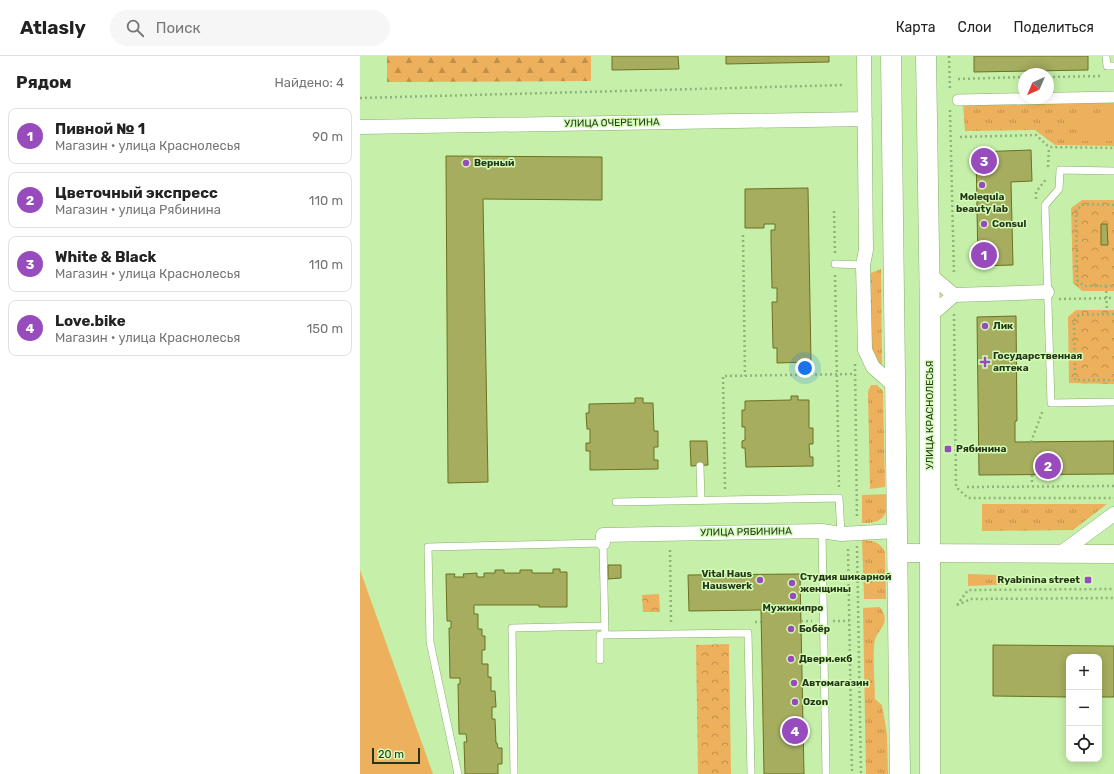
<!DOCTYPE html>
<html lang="ru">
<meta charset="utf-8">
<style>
body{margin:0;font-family:Rubik,sans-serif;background:#f6f6f6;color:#222}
.controls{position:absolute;right:12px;bottom:12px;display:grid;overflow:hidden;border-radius:8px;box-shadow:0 2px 10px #0003}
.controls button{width:36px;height:36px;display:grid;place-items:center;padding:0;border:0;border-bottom:1px solid #e0e0e0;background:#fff;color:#222;font:20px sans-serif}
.compass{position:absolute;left:658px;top:12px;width:36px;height:36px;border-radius:50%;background:#fff;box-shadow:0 2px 10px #0003;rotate:224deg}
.scale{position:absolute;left:12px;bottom:10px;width:48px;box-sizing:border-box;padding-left:4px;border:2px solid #253519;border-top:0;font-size:11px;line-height:14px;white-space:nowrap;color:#253519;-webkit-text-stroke:3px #d3fdb6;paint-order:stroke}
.you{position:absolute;left:445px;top:312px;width:14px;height:14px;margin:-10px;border:3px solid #fff;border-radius:50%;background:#1a73e8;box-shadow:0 0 0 6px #1a73e833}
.badge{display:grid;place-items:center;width:26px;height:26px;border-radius:50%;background:#974bbc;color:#fff;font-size:13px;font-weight:700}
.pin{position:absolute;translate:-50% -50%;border:2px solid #fff;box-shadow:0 1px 4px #0006}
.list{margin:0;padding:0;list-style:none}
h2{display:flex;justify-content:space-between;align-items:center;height:52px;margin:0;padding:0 16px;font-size:17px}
h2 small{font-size:13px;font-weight:400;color:#767676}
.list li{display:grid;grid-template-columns:26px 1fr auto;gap:12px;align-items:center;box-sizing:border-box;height:56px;margin:0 8px 8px;padding:0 8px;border:1px solid #e0e0e0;border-radius:8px}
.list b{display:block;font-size:15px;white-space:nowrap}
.list p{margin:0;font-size:13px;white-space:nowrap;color:#767676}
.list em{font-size:13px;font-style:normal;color:#767676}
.icon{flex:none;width:22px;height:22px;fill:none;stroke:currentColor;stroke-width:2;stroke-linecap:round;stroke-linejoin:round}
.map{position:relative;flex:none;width:754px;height:718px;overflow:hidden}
header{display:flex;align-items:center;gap:24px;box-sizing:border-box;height:56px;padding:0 20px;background:#fff;border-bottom:1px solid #e0e0e0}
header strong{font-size:19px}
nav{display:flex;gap:22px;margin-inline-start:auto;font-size:14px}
.search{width:280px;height:36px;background:#f6f6f6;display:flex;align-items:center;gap:10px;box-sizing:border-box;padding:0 14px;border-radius:22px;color:#767676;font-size:15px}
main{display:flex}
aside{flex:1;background:#fff}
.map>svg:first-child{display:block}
</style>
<header>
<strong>Atlasly</strong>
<div class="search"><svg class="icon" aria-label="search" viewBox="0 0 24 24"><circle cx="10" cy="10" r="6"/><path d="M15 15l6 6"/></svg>Поиск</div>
<nav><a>Карта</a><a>Слои</a><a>Поделиться</a></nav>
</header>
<main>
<aside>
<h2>Рядом<small>Найдено: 4</small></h2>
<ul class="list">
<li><span class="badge">1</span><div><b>Пивной № 1</b><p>Магазин · улица Краснолесья</p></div><em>90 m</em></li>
<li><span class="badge">2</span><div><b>Цветочный экспресс</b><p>Магазин · улица Рябинина</p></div><em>110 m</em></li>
<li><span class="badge">3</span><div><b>White &amp; Black</b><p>Магазин · улица Краснолесья</p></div><em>110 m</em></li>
<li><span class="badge">4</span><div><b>Love.bike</b><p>Магазин · улица Краснолесья</p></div><em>150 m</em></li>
</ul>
</aside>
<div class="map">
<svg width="754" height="718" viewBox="0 0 754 718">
<defs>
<pattern id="grass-tufts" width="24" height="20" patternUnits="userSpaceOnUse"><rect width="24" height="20" fill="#edb05c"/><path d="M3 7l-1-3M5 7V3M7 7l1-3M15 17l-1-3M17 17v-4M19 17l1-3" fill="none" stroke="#c0904b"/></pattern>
<pattern id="forest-firs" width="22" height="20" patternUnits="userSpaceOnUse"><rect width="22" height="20" fill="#edb05c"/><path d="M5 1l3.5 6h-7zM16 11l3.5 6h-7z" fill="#c0904b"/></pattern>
<pattern id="park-crowns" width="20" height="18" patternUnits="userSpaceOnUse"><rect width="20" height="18" fill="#edb05c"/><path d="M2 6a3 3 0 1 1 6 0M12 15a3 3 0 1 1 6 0" fill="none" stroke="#c0904b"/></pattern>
</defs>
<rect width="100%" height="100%" fill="#c6f0a9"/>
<path fill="url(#grass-tufts)" d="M754,46V90L695,89L675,74L605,75L603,48Z
M521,213L522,313L509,290L508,218Z
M511,329H517L523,335L525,431L510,433L508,335Z
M528,438C529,458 524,468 502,467V439Z
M622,448H747L713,474L622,475Z
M502,484C513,485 520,485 525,496L526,543H504Z
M608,518L638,519L661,528L608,530Z
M520,551C532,568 518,572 515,584C512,596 515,629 515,643L522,649L527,678L528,718H506L503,552Z"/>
<path fill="url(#forest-firs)" d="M27,0H231V25L27,26Z"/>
<path fill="url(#park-crowns)" d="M722,144H754V235H722L713,227L711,152Z
M716,254H754V328L709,327L708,261Z
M299,538L300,556H283L282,539Z
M369,588L371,718H338L336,589Z"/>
<path fill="#edb05c" d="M754,58V85H717V59Z
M0,514L73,718H0Z"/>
<path fill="#a6ad5f" stroke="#6b711f" d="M252,0H318L319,13L252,14Z
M366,0H469V6L366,8Z
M614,0H728V14L614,16Z
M671,94L672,125L651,126L653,209L618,210L616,96Z
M86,100L242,101V144L123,143L128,426L88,427Z
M448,132L451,306L417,307V292H413L412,246H417V232H412L411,186V174H415V168H404V172H385V133Z
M741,168H747L748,189H741Z
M656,260L657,365H655V386L754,385V418L619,419L617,261Z
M431,340H438V344H449V372H453V388H449L450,401H453V410L386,411L385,392H382V385L385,384V371H382V354H385V345L431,344Z
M275,342H283V347H293L294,375H298V391H294V404H298V413L230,414V395H226V387H230V373H227L226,357H229V348L275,347Z
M330,385H347L348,409L331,410Z
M248,509H261V522L248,523Z
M193,513H200V516H207V551H179V549H114V558H118V573H122V580H125V594H122V608H128V621H131V635H135L136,651H132V663H135L136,687H137L138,692H142V708H138V718H105L104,686H107L106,678H99L98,628H100V622H90L89,572H91V565H87L86,518H95L94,521H104L103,518L117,517V521H124V517H135V514H144V517H160V514H172V517H193Z
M440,518L444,718H404L401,554L329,555L328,519Z
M633,589L754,590V641H739V601H709V641L633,640Z"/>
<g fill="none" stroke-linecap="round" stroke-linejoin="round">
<defs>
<path id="service" d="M746,0L747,10H754
M754,115L700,114L699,133L685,149L691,347L754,346
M475,208L503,209
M340,410L341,444
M256,446L479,442L481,478
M462,475L466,718
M240,604V579L388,577L391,718
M98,718L70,586L68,491L243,487L245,579
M154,718L152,572L244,570"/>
<path id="pedestrian" d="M598,44L754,41"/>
<path id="minor" d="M504,0L506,194L503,209L505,294L513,311L537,332
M0,71L505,63
M569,218L594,239L570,260
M594,239L687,236
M243,487V479L462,475L481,478L537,475
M701,497L754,458"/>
<path id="tertiary" d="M537,497L754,498"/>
<path id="secondary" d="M531,0L540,718
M566,0L570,260V718"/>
</defs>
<use href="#service" stroke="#87af6b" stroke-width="8"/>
<use href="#pedestrian" stroke="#87af6b" stroke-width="12"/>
<use href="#minor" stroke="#87af6b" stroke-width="15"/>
<use href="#tertiary" stroke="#87af6b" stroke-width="19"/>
<use href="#secondary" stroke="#87af6b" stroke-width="21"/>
<path stroke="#91b37a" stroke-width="2.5" stroke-dasharray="2 3" stroke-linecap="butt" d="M589,0L590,35
M688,21L742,20
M598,23L664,21
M0,42L484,29
M590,54L594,219
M600,81L676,79L689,91L754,92
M688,111L689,91
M676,143V136L687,122
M754,149L724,148L716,154L717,224L724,230H754
M474,155L475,198
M383,179L385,320
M475,219L479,432
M746,230L747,259
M699,243L754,242
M594,258L596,431L608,442H754
M754,258L719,259L714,264L715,324H754
M495,308L497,463
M671,386L683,354
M672,419V429
M607,431L754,430
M365,433L363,320L495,318
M497,490L501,718
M488,493L492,718
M597,549L608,534L754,533
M597,549L611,543L754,542
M441,565H452
M473,565H489
M311,566L310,493H311
M395,566H401"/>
<use href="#service" stroke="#fff" stroke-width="7"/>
<use href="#pedestrian" stroke="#fff" stroke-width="11"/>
<use href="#minor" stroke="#fff" stroke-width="14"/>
<use href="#tertiary" stroke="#fff" stroke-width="18"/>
<use href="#secondary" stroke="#fff" stroke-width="20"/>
</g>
<g fill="#974bbc" stroke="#d3fdb6" stroke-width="1.5">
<circle cx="106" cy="107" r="4"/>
<circle cx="622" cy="129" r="4"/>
<circle cx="624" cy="168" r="4"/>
<circle cx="625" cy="270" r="4"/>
<path d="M623 300h4v4h4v4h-4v4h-4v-4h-4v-4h4z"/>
<rect x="584" y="389" width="8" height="8" rx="2"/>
<circle cx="400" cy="524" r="4"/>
<rect x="724" y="520" width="8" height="8" rx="2"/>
<circle cx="432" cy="527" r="4"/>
<circle cx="433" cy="540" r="4"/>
<circle cx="431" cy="573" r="4"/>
<circle cx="431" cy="603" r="4"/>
<circle cx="434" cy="627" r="4"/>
<circle cx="435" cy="646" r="4"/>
</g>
<g text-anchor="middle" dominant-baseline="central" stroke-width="3" stroke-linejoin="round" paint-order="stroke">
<g font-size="10" fill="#253519" stroke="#d3fdb6">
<text transform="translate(252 67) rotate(-1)">УЛИЦА ОЧЕРЕТИНА</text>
<text transform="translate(570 359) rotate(-90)">УЛИЦА КРАСНОЛЕСЬЯ</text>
<text transform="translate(386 476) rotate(-1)">УЛИЦА РЯБИНИНА</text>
</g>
<g font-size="10" font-weight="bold" fill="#253519" stroke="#d3fdb6" text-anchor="start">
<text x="114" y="107">Верный</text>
<text x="622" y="141" text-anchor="middle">Molequla<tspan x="622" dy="12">beauty lab</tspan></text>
<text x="632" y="168">Consul</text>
<text x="633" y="270">Лик</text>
<text x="633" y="300">Государственная<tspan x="633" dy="12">аптека</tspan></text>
<text x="596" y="393">Рябинина</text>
<text x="392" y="518" text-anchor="end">Vital Haus<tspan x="392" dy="12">Hauswerk</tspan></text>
<text x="440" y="521">Студия шикарной<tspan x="440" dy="12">женщины</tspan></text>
<text x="720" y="524" text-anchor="end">Ryabinina street</text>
<text x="433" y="552" text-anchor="middle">Мужикипро</text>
<text x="439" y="573">Бобёр</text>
<text x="439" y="603">Двери.екб</text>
<text x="442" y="627">Автомагазин</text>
<text x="443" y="646">Ozon</text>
</g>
</g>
</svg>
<div class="controls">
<button>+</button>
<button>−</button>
<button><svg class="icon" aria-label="locate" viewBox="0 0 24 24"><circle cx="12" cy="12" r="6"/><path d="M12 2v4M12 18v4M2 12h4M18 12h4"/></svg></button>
</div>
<svg class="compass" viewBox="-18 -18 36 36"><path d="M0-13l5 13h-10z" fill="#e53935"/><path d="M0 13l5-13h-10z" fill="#767676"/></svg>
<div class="scale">20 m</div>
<div class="you"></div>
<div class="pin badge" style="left:624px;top:199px">1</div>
<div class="pin badge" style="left:688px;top:410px">2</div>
<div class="pin badge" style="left:624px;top:105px">3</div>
<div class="pin badge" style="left:435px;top:675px">4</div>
</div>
</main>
